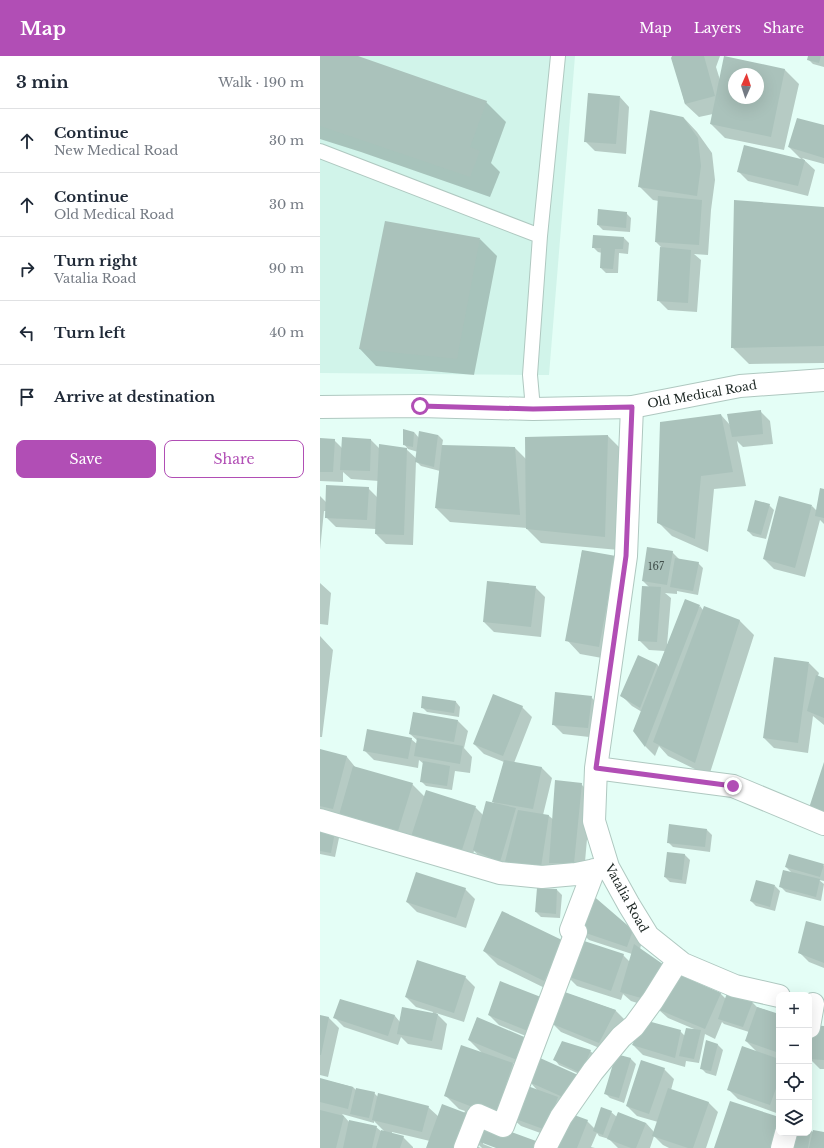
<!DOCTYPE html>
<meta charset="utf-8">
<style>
body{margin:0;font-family:"Libre Baskerville",serif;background:#f6f6f7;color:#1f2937}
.controls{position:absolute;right:12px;bottom:12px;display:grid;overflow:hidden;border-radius:8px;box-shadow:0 4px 16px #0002}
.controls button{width:36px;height:36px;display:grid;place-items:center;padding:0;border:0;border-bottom:1px solid #e0e1e3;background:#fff;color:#1f2937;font:20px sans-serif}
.compass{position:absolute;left:408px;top:12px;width:36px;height:36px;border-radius:50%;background:#fff;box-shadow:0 4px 16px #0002;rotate:3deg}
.stop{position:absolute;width:12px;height:12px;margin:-9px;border:3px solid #b14eb5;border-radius:50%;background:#fff}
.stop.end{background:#b14eb5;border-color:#fff;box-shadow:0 1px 4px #0008}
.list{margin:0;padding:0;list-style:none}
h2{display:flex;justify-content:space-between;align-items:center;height:52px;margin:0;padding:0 16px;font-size:17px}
h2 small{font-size:13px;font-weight:400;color:#747a83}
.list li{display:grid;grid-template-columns:26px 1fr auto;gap:12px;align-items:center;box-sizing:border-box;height:64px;padding:0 16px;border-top:1px solid #e0e1e3}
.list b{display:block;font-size:15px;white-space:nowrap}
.list p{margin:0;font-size:13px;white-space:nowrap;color:#747a83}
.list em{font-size:13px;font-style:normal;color:#747a83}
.actions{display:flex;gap:8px;padding:12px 16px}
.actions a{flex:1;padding:9px 0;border:1px solid #b14eb5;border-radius:8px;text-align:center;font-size:14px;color:#b14eb5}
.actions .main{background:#b14eb5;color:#fff}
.icon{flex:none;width:22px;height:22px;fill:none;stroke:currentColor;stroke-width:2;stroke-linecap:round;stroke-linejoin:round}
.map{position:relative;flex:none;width:504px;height:1092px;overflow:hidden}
header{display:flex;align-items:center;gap:24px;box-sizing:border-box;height:56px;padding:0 20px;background:#b14eb5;color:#fff}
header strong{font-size:19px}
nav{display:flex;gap:22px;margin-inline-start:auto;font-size:14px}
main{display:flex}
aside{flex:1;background:#fff}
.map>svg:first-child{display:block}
</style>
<header>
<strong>Map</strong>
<nav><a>Map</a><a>Layers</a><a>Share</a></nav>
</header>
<main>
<aside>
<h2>3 min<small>Walk · 190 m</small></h2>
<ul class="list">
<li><svg class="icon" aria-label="ahead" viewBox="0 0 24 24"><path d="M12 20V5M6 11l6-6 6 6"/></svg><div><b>Continue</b><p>New Medical Road</p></div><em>30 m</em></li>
<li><svg class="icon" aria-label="ahead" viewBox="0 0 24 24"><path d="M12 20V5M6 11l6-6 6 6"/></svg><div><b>Continue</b><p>Old Medical Road</p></div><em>30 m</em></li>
<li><svg class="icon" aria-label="right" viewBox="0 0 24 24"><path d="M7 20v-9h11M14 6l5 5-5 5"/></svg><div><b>Turn right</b><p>Vatalia Road</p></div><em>90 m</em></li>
<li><svg class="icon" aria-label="left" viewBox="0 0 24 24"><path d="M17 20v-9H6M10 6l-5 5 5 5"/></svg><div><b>Turn left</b></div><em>40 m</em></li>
<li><svg class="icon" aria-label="arrive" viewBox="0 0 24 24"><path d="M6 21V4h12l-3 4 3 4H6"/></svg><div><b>Arrive at destination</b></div></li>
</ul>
<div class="actions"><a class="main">Save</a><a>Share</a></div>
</aside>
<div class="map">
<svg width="504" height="1092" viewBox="0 0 504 1092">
<rect width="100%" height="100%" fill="#e4fef6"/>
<path fill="#d1f4ea" d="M0,0H255L229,319H210L0,317Z"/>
<path fill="#0003" fill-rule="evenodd" d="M0,0H35L166,46L186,66L171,107L180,116L170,141L41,96L0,83Z
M353,0H400L396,11L400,24L405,2L465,14L479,28L464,94L405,82L391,68L393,58L379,61L365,48ZM414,18H438V42H414Z
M489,0H504V11L493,8L488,3Z
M300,41L309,51L306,98L275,95L265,85Z
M363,61L377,76L392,97L395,124L391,154L388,199L374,198L381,204L377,256L348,254L338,244L343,193L336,186L339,145L333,144L319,130Z
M504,70V108L482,102L495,114L488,140L428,125L418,115L482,104L469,91Z
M504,152V307L429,308L412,291Z
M306,157L311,162L310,176L283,174L278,169Z
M304,182L309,187L308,198L299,197L298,217H286L281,212L282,197L278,196L273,191Z
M160,183L177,200L154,319L56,310L40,293Z
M440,355L450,365L453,388L423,391L417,385L426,430L394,433L388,496L352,480L338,466L401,359L410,369Z
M94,376L99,382L118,379L123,384L122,390L195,392L206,403L288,380L302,394L299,494L221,487L207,473V472L130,466L116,452L120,415L101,410L96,405L93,489L66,488L56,478V473L16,471L6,461V455H4L0,494V440L6,446L48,432L58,442L59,425L31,423L23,416V426L0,425V383L14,384L22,392L51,384L60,393H86L97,403L98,396L88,393L84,388Z
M504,434V468L500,464L485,521L454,513L444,503L492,450L497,455Z
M449,449L454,454L446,483L433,480L428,475Z
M262,495L309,515L293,604L260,598L247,584Z
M352,496L360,504L378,507L383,512L378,539L357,535V538L345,537L351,542L347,589L380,550L383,554L420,565L434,579L389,720L348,700L339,690L335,700L326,691L314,675L322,656L312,650L302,640L337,608L339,611L345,595L329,594L319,584L330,532L323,525Z
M0,527L11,537L8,569L0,568Z
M215,531L225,541L221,581L174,576L164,566Z
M0,580L13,594L2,681H0Z
M489,607L499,617L498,620L504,623V669L493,660L488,697L454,692L444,682Z
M271,641L281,651L278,682L243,678L233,668Z
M136,646L140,651L139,661L107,656L102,651Z
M202,651L212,661L194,707L222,712L232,722L223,759L229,760L234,764L261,728L271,738L264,817H240L232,809L230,820L164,804L154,795L151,806L0,757V694L27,701L36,712L92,728L105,741L155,751L163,759L177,749L173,746L184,706L164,698L154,688Z
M138,665L148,675L144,692L152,701L150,717L135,715L132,734L106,730L101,725L104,708L99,704L98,712L54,704L44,694L91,683L97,688L98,685L90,678Z
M0,774L14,777L19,782L15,801L0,798Z
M387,774L392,779L390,796L353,791L348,786Z
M348,797L365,799L370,804L366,828L350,826L345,821Z
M503,809L504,810V825L499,824L504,828L501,845L466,836L461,831L473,818L466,811Z
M455,830L460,835L455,855L436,850L431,845Z
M145,833L155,843L146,872L97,856L87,846Z
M237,834L242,839L240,862L221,861L216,856Z
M504,871V912L489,906L479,896Z
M259,874L312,875L322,885L320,893L353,918L400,937L406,943L432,946L437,951L459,959V1058L418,1043L408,1033L438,997L426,985L429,976L404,968L402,966L395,983L385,978L379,1007L366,1005L365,1011L323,999L313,989L360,975L365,980L374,973L348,962L339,954L311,945L303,938L301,944L257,930L247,920L240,935L295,954L305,964L289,996L241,976L231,966L223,987L179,969L169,959L225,944L239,939L178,909L164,895L244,886L303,899L310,906L312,898L269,884Z
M145,921L155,931L144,966L116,957L127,968L122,994L88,988L81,981L78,989L24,971L14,961L21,944L75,960L80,966L112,958L113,956L96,951L86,941Z
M0,960L9,962L19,972L8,1021L0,1019Z
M157,962L207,1013L193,1007L207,1021L204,1030L218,1035L210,1026L258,1020L245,1057L267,1065L275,1073L291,1056L297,1061L326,1067L334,1076L338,1066L317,1060L307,1050L344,1013L354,1023L351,1034L389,1047L398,1056L386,1092H349L343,1089L334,1080L330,1092H298L289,1083L279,1080L277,1077L271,1091L275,1092H233L237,1083L201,1070L193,1063L159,1065L216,1086L222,1092H179L163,1086V1088L173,1092H162L155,1085L153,1089L161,1092H107L110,1085L72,1076V1078L83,1081L93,1091V1092H0V1023L33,1031L37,1035L54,1037L58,1041L108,1051L119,1061L144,1057L145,1055L139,1053L125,1039L162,997L149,984ZM22,1058L54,1067V1065L65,1076H62L56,1071L30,1067Z
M504,971V1013H500L490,1003Z
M387,985L398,989L403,994L396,1020L386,1017L381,1012Z
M270,995L275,999L266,1021L239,1009L235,1004Z
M297,999L311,1003L316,1008L304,1047L290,1042L285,1037Z
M459,1063V1077H489V1073L493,1076L504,1077V1092H395Z"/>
<path fill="#aac2bb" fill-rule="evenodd" d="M0,0H38L167,45L150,91L160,95L150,121L0,70Z
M352,0H384L395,40L365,48L351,2Z
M404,0L465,13L451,81L390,68ZM414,18H438V42H414Z
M488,0H501L499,7L487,4Z
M268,37L300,40L296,88L264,86Z
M330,54L363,61L378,82L381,110L377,140L318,131Z
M477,62L504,69V102L468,91Z
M424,89L485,104L478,130L417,116Z
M338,140L382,144L379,189L335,186Z
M414,144L504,151V290L411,292Z
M278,153L307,156L306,172L277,169Z
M65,165L160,182L137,303L39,293Z
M273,179L304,181L303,193H295L293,213L280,212L281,192H272Z
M340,191L371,194L368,247L337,245Z
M441,354L443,378L412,381L407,358Z
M401,358L413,416L381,420L375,483L337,467L340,366Z
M83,373L94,376L93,391L83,389Z
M99,375L118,379L114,411L95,406Z
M288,379L285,481L206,473L205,381Z
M22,381L51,383L50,415L20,414Z
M0,382L15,383L13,416H0Z
M59,388L87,392L84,479L55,478Z
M122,389L195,391L200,459L115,452Z
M6,429L49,431L47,464L5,462Z
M500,432L504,433V462L495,460Z
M459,440L492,449L475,512L443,503Z
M435,444L450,448L441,479L427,475Z
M327,491L353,495L347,529L322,525Z
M262,494L296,500L279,591L245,585Z
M355,502L379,506L373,535L350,531Z
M167,525L216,530L211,571L163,566Z
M322,530L341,531L337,586L318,585Z
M365,543L380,549L325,691L313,675Z
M384,550L420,564L375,707L333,686Z
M318,599L337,608L320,652L300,640Z
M454,601L489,606L478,687L443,682Z
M496,619L504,622V662L487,655Z
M235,636L272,640L268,672L232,669Z
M173,638L203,650L183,700L153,688Z
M102,640L136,645L134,657L101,652Z
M93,656L138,664L134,686L89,678Z
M47,673L92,682L88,703L43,695Z
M97,682L143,690L140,708L94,700Z
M0,693L27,700L13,753L0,750Z
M184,704L222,711L213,753L172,746Z
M103,705L130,710L127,730L100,726Z
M504,706V760L488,755Z
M33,710L93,727L78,775L19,759Z
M235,724L262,727L254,807H229Z
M106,734L156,750L141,797L91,781Z
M166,745L196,752L180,806L153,794Z
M198,754L229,759L221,811L185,806Z
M349,768L387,773L385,791L347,787Z
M0,773L15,776L11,797L0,795Z
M347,796L365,798L362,824L344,821Z
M469,798L504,808L500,821L465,811Z
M463,814L500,823L496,841L459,831Z
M96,816L146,832L136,862L86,846Z
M436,824L455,829L450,851L430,845Z
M217,832L237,833L236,858L215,856Z
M270,837L313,874L307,891L257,874Z
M182,855L244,885L224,925L163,895Z
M486,865L504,870V907L478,897Z
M258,883L304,898L291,935L246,920Z
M314,888L347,911L328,944L300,936Z
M97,904L146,920L134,957L85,941Z
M353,916L401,937L385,973L337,953Z
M180,925L226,943L213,977L168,959Z
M239,934L296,954L279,987L230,967Z
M407,937L433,945L423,971L398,963Z
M20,943L75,959L68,980L13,962Z
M82,951L118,958L112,985L77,978Z
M437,951L459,958V997L425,985Z
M0,959L9,961L1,999H0Z
M157,961L209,983L197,1004L148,984Z
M324,964L361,974L355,1002L312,989Z
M491,969L504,970V1004L489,1003Z
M366,972L381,974L374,1003L359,1000Z
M386,984L398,988L391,1015L380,1013Z
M242,985L271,994L261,1017L233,1004Z
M141,989L193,1007L176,1060L124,1040Z
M422,990L459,1003V1024L450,1049L407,1034Z
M296,998L311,1002L299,1042L284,1038Z
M220,1002L258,1019L245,1042L209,1026Z
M321,1004L345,1012L329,1058L306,1050Z
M0,1022L33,1031L28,1053L0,1046Z
M202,1028L238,1041L226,1074L190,1061Z
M36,1032L55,1036L49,1062L30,1058Z
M348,1032L389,1046L373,1092H368L332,1080Z
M58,1037L109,1050L102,1076L52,1064Z
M410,1045L459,1061V1066L450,1092H394Z
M122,1048L151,1059L139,1092H106Z
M281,1051L292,1055L283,1079L273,1075Z
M0,1054L24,1060L16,1092H0Z
M246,1056L268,1064L257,1092H232Z
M298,1056L326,1067L316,1092H311L287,1083Z
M29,1064L57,1070L52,1092H23Z
M159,1064L216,1085L214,1092H176L152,1083Z
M489,1072L491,1073L488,1092H467L470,1077H489Z
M61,1074L84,1080L80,1092H56Z
M493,1074L504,1076V1092H489Z"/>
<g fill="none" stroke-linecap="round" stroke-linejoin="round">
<defs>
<path id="service" d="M0,95L220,180
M213,353L210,319L220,180L238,0"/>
<path id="minor" d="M312,351L306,500L276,712L274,765L288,811L309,849L328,880L363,908L415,930L459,940
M276,712L413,730L504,768
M0,764L180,817L222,821L256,818L285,812
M489,971L493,948
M145,1092L158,1059L183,1070L256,876L251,874L274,814
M225,1092L241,1061L273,1015L301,981L314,970L333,944L358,904
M462,1092L466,1077"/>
<path id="tertiary" d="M0,351L100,350L213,353L312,351L420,330L504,324"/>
</defs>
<use href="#service" stroke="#afc8c0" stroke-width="16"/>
<use href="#minor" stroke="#afc8c0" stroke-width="24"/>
<use href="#tertiary" stroke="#afc8c0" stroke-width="24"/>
<use href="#service" stroke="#fff" stroke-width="14"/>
<use href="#minor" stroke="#fff" stroke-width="22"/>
<use href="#tertiary" stroke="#fff" stroke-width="22"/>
</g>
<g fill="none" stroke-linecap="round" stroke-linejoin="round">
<path stroke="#b14eb5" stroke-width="5" d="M100,350L213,353L312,351L306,500L276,712L413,730"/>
</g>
<g text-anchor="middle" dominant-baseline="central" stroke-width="4" stroke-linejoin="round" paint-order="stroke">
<g font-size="10" fill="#42504c">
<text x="336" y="510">167</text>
</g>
<g font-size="12" fill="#202a27" stroke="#fff">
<text transform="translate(382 338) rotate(-10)">Old Medical Road</text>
<text transform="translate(307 842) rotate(61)">Vatalia Road</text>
</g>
</g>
</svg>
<div class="controls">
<button>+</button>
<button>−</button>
<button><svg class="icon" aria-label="locate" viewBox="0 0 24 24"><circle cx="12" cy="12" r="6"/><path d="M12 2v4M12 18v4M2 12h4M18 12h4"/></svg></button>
<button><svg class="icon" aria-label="layers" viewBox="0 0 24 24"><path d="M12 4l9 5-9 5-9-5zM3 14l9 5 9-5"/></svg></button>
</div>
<svg class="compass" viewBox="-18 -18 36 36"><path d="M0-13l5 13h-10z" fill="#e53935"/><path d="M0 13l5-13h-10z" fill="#747a83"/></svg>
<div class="stop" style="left:100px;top:350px"></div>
<div class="stop end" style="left:413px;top:730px"></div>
</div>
</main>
